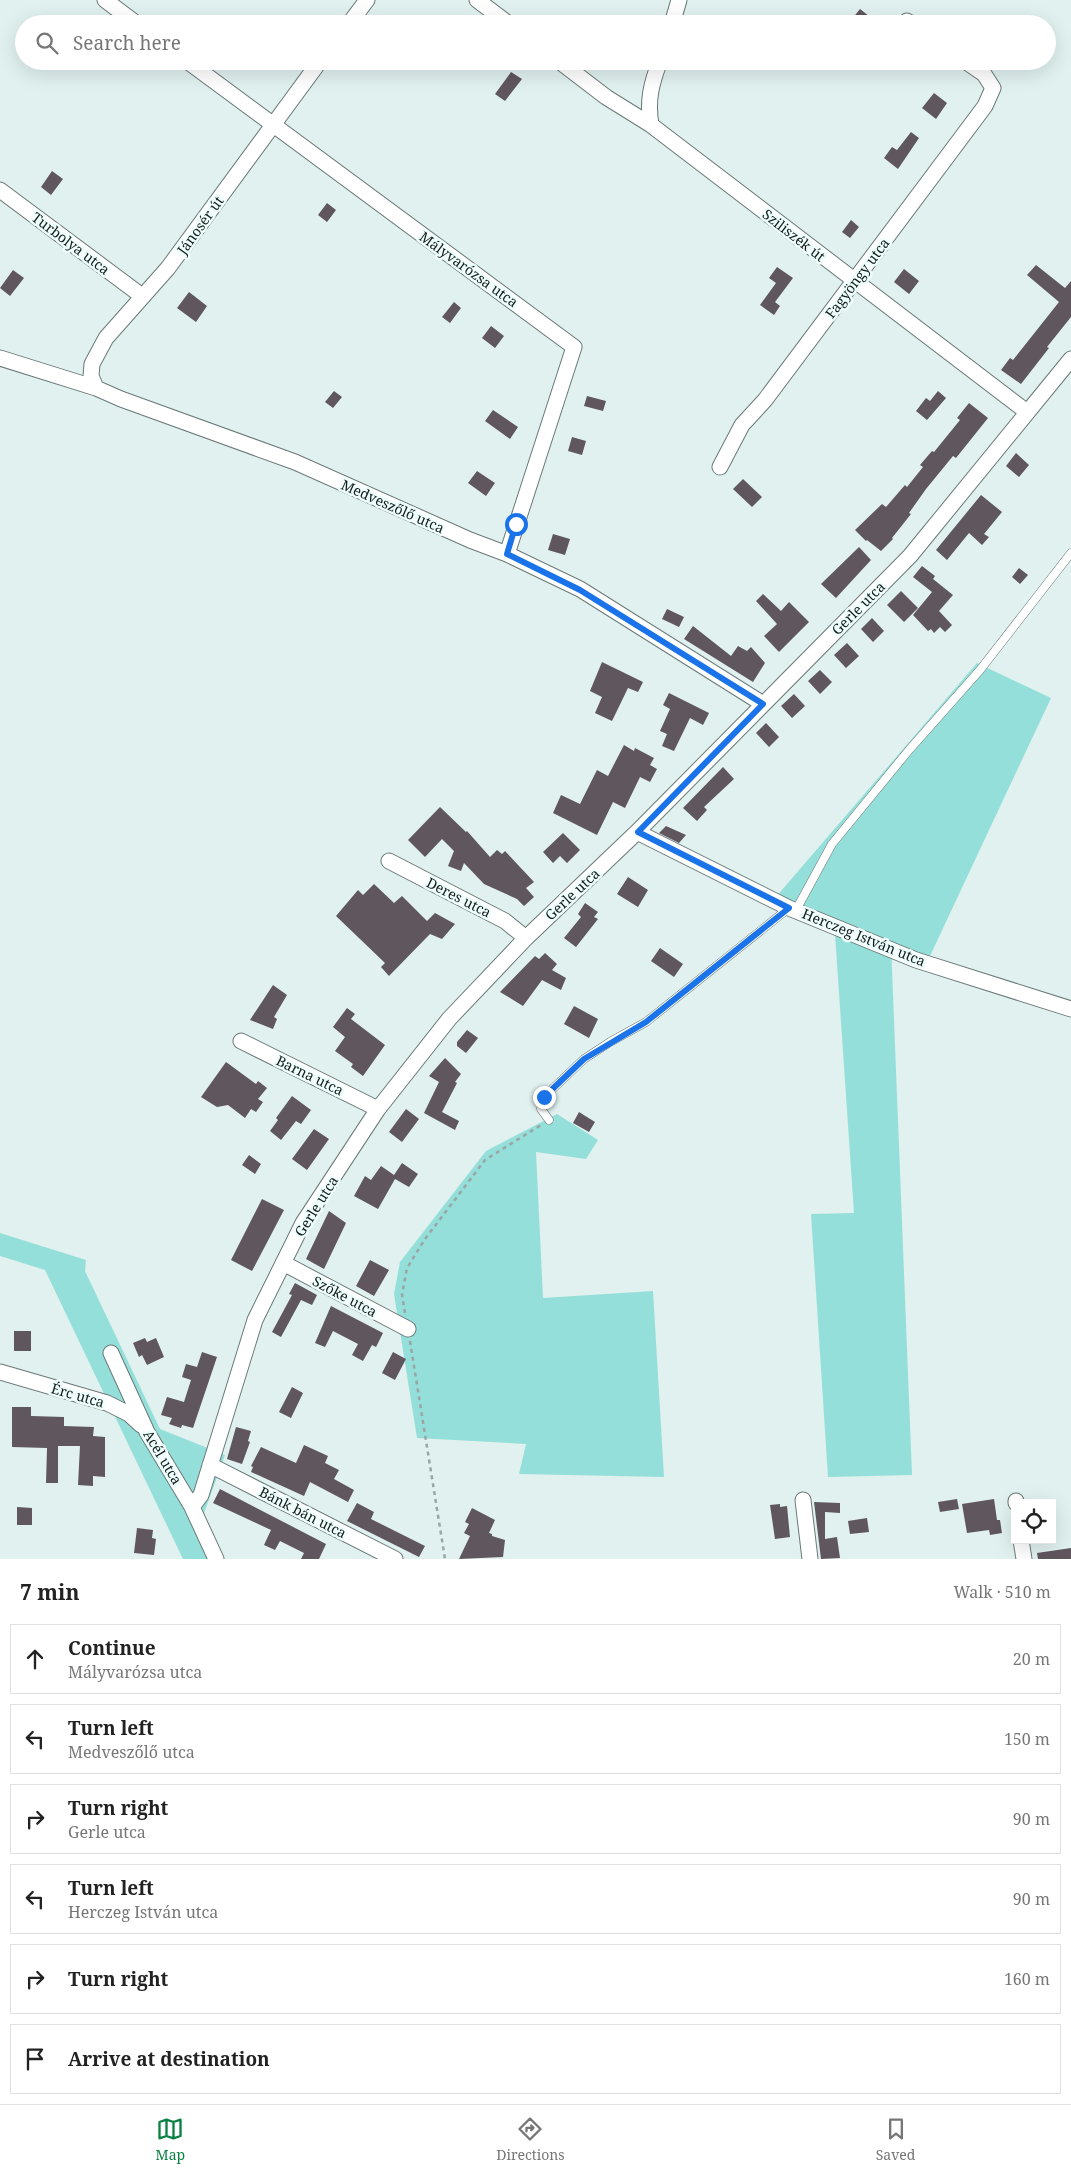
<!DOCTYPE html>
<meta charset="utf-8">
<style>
body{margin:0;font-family:"Noto Serif",serif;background:#f6f6f6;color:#222}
.controls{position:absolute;right:15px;bottom:15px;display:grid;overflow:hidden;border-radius:0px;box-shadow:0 5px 20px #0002}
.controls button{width:45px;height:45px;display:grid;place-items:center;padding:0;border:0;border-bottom:1px solid #e0e0e0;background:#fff;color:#222;font:25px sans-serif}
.stop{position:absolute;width:15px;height:15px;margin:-11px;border:4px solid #1a73e8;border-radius:50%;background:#fff}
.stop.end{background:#1a73e8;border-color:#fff;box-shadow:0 1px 5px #0008}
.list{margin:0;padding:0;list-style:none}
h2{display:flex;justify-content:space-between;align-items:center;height:65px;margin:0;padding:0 20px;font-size:21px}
h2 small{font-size:16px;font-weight:400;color:#767676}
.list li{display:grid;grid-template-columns:32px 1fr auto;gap:15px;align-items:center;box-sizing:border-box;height:70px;margin:0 10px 10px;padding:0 10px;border:1px solid #e0e0e0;border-radius:0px}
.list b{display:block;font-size:19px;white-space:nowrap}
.list p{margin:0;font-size:16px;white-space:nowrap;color:#767676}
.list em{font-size:16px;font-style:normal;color:#767676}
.icon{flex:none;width:28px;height:28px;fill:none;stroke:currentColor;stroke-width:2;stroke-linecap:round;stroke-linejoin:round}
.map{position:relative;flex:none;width:1071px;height:1559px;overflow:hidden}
.search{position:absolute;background:#fff;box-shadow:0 5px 20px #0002;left:15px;right:15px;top:15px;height:55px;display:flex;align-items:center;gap:12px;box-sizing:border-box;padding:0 18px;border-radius:28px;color:#767676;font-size:19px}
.sheet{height:545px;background:#fff}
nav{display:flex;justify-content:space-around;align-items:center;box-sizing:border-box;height:70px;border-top:1px solid #e0e0e0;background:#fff;font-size:14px;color:#767676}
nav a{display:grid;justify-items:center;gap:2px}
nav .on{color:#0b8043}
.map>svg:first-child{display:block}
</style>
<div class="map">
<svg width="1071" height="1559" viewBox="0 0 1071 1559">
<rect width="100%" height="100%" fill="#e0f1ef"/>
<path fill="#94dfd9" d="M977,663L1051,698L930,956L891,944L912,1475L828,1477L811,1214L854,1213L835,934L769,905Z
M557,1114L598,1140L586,1159L536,1152L543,1298L653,1291L664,1477L519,1474L526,1444L417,1438L394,1294L400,1262L486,1151Z
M0,1233L86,1260L85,1271L160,1429L225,1455L203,1516L223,1559H183L45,1270L0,1256Z"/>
<path fill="#60565e" d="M860,9L879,24H848Z
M511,72L522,79L505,101L495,94Z
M934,93L947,103L936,119L922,108Z
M911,132L919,138L898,169L884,158L892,147L897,150Z
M52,171L63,179L51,195L41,187Z
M327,203L336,210L327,222L318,215Z
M851,220L859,227L850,238L842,232Z
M1036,265L1065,288L1071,281V317L1047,347L1049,348L1021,384L1001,370L1010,358L1013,360L1059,302L1027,275Z
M777,267L793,278L775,302L780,306L774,315L760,305L776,283L769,278Z
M904,269L919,281L909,294L894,282Z
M13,270L24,278L10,296L0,288Z
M189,292L207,306L196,322L177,308Z
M454,302L461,308L450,323L442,317Z
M491,326L504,336L495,348L482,338Z
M334,391L342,397L333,408L325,402Z
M938,391L946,398L927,420L916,411L926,398L930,401Z
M587,396L606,401L603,411L584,406Z
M969,403L988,418L956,458L953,456L926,489L909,513L911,514L892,538L893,539L881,551L867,540L866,541L855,530L882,504L886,507L905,485L907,487L923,467L920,465L932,451L934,452L960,420L957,418Z
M493,410L518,427L510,439L485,421Z
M572,437L586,441L582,455L568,451Z
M1016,453L1029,465L1019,477L1006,466Z
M477,471L495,483L486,496L468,483Z
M743,479L762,497L752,507L733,489Z
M981,495L1002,512L984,534L989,537L982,545L969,533L947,560L936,550Z
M553,534L570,539L565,555L548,550Z
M859,547L871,560L836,598L821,584Z
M922,566L935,576L933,579L953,595L939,611L952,625L945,632L940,627L934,633L931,629L928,631L913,615L932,592L913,577Z
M1019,568L1028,575L1020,584L1012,577Z
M901,591L918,608L904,622L887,605Z
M763,594L781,611L789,602L809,622L779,652L764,636L777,624L756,601Z
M667,609L684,617L679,627L662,619Z
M872,618L884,631L873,642L861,629Z
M693,626L731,656L738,646L747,651L751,647L765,663L753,682L684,639Z
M847,643L859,656L846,668L834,655Z
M602,662L643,682L638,692L628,688L612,721L595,713L602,697L590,691Z
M820,670L832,682L820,694L808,681Z
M669,693L709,713L703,725L690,718L674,751L662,746L667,734L660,731L670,709L663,705Z
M794,694L805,706L792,718L781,706Z
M766,723L779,737L769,747L756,733Z
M624,745L634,751L635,748L654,758L650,765L657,769L650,782L640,777L625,808L613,802L597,835L553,813L561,795L580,804L597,770L608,776Z
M723,767L734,779L704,807L707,810L697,821L683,808Z
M440,807L466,832L467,831L490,857L497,850L502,854L505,851L534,882L526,888L534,897L524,906L517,899L484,884L464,863L461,871L448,866L454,851L442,839L425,857L408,840Z
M666,826L686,835L679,843L659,833Z
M563,833L580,850L567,863L560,856L553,863L543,852Z
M628,877L648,890L638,907L617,894Z
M374,884L394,903L402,896L427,921L435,913L455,924L442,939L430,934L389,976L381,967L385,963L336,916L358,890L363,895Z
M585,903L598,912L594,917L598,919L576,947L564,938L581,917L578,914Z
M660,948L683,964L674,977L651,961Z
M545,953L557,964L552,970L566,978L561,990L542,980L523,1006L500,992L535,956L539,959Z
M273,985L287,995L274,1017L277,1019L273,1029L250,1020Z
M574,1006L598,1019L589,1038L564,1024Z
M347,1008L355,1014L351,1019L385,1045L363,1076L351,1067L353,1064L335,1051L345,1037L333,1027Z
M467,1030L478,1038L466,1053L457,1046V1042Z
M445,1058L461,1074L455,1082L457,1083L442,1112L459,1121L455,1130L424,1113L439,1082L429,1076Z
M226,1062L256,1084L258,1081L267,1088L258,1099L263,1102L256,1112L251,1109L245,1118L228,1105L217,1107L201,1097Z
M292,1096L311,1110L301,1124L296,1121L281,1140L270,1131L278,1120L276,1118Z
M406,1109L419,1119L402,1142L389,1132Z
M579,1112L595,1122L589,1132L573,1123Z
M314,1129L329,1139L307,1170L292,1159Z
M249,1155L261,1164L255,1174L242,1165Z
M402,1163L418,1174L409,1187L395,1179L378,1209L354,1196L365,1176L371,1180L381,1166L394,1175Z
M262,1199L284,1210L252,1271L231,1260Z
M329,1211L346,1223L324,1269L306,1259Z
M370,1260L389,1270L374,1296L356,1286Z
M295,1283L317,1295L312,1305L301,1300L281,1337L272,1332L292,1295L289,1294Z
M331,1306L383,1333L376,1347L372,1345L363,1361L352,1355L358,1344L333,1331L325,1347L315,1343Z
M14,1331H31V1351H14Z
M145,1338L147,1342L156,1338L164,1357L147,1365L142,1355L139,1357L133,1343Z
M202,1352L217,1357L193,1428L182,1425L181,1428L169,1424L172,1418L161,1415L167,1397L184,1402L191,1380L182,1377L186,1364L197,1367Z
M393,1352L406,1359L395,1380L382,1373Z
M292,1387L303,1393L291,1418L279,1412Z
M12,1407H31V1416L64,1417V1426L94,1427L93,1436L105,1437V1477L93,1476V1486L78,1485L80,1446H58V1483H46L47,1448L12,1447Z
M236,1427L251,1431L248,1441L250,1442L242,1464L227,1459Z
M304,1445L328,1456L325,1463L339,1470L334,1479L354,1490L348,1502L310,1482L304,1496L251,1472L253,1467L251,1466L261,1447L296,1463Z
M220,1489L326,1544L319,1559H301L304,1553L280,1541L275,1550L264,1545L271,1530L213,1503Z
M957,1499L959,1509L940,1512L938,1502Z
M994,1499L997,1520H1000L1002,1533L990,1535L989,1530L967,1533L962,1504Z
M814,1502L840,1503V1513L825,1512V1539L837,1537L840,1558L821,1559Z
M357,1503L374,1512L371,1519L425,1546L419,1557L347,1521Z
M780,1504V1507L787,1506L790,1537L775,1539L770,1505Z
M17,1507L32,1508V1525H17Z
M472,1508L495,1520L489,1533L492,1534V1536L505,1540L503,1557L459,1559L470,1536L464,1533L469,1524L465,1522Z
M867,1518L869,1532L850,1534L848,1521Z
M137,1528L153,1530L152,1538L156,1539L154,1555L134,1553Z
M1071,1548V1559H1038L1037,1553Z"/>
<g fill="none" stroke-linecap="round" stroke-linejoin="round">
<defs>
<path id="service" d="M796,910L832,844L909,750L980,670L1071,553
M549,1120L541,1109L544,1097L584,1059L610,1042L646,1022L789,908"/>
<path id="minor" d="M105,0L137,24
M477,0L509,24
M907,21L911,24
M349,24L367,0
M672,24L679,0
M187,61L574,347L507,554
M559,61L606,97L651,125L1027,412
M651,125C647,101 651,84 660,61
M0,190L142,296
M0,358L96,388L121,399L295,462L470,540L507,554L580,589L763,704
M96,388L91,376L92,364L106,338L168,268L320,61
M720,467L742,425L765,400L985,106L993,88L984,74L965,61
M637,832L789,908L916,960L1071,1009
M389,861L505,921L526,938
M241,1041L378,1109
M283,1263L408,1329
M111,1353L147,1432L192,1507L216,1559
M0,1372L107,1403L129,1414L141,1425
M210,1465L395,1559
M803,1500L810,1559
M1016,1501V1503
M192,1507L201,1495L255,1320L303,1223L378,1109L449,1019L526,938L637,832L910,556L1071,359
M1021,1540L1024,1559"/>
</defs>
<use href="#service" stroke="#6a7978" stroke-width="9"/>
<use href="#minor" stroke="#6a7978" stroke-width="17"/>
<path stroke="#99a6a5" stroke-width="2.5" stroke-dasharray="4 4" stroke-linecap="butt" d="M405,1313L402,1295L407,1268L425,1239L485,1160L541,1125
M410,1341L445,1559"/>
<use href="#service" stroke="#fff" stroke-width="8"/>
<use href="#minor" stroke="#fff" stroke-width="15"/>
</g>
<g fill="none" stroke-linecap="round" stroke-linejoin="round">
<path stroke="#1a73e8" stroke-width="6" d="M516,524L507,554L580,590L763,704L638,832L789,908L646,1022L584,1059L544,1097"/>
</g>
<g text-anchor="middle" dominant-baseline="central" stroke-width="5" stroke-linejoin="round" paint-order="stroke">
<g font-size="14" fill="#151b1a" stroke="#edfefc">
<text transform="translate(200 225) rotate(-54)">Jánosér út</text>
<text transform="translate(794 235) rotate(38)">Sziliszék út</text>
<text transform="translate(71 243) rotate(37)">Turbolya utca</text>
<text transform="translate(469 269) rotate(36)">Mályvarózsa utca</text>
<text transform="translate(857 278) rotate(-53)">Fagyöngy utca</text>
<text transform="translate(393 506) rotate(24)">Medveszőlő utca</text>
<text transform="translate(858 608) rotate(-45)">Gerle utca</text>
<text transform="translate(572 894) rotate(-43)">Gerle utca</text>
<text transform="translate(459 897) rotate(27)">Deres utca</text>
<text transform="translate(864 937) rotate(22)">Herczeg István utca</text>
<text transform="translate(310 1075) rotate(26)">Barna utca</text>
<text transform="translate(316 1206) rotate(-58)">Gerle utca</text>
<text transform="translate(345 1296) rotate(28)">Szőke utca</text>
<text transform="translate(78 1395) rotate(16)">Érc utca</text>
<text transform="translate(163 1457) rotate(59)">Acél utca</text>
<text transform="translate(303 1512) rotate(27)">Bánk bán utca</text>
</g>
</g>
</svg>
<div class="controls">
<button><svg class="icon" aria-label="locate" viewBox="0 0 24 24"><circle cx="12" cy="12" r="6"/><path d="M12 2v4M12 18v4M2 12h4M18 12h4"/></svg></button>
</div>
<div class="stop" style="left:516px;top:524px"></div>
<div class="stop end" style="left:544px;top:1097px"></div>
<div class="search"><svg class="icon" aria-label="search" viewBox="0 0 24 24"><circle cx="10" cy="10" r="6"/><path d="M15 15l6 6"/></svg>Search here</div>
</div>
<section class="sheet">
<h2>7 min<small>Walk · 510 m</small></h2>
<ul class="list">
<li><svg class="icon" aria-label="ahead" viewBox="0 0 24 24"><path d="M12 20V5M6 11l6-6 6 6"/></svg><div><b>Continue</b><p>Mályvarózsa utca</p></div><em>20 m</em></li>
<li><svg class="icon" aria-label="left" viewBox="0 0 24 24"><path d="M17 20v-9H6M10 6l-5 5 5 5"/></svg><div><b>Turn left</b><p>Medveszőlő utca</p></div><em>150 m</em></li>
<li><svg class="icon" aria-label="right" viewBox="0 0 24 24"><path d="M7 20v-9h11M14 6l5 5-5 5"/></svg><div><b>Turn right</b><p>Gerle utca</p></div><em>90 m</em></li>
<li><svg class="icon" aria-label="left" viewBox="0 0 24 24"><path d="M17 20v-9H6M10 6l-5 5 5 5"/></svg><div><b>Turn left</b><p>Herczeg István utca</p></div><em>90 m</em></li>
<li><svg class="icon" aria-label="right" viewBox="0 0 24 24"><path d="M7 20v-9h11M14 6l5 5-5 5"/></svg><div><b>Turn right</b></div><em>160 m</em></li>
<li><svg class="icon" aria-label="arrive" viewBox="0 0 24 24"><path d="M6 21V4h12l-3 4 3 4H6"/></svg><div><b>Arrive at destination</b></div></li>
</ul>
</section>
<nav>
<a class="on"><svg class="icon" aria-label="map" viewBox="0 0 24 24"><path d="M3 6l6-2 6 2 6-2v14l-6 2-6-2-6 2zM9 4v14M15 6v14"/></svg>Map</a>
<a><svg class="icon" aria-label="directions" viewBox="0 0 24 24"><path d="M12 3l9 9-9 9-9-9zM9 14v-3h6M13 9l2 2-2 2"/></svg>Directions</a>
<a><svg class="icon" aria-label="saved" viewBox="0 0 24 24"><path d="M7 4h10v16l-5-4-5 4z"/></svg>Saved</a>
</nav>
